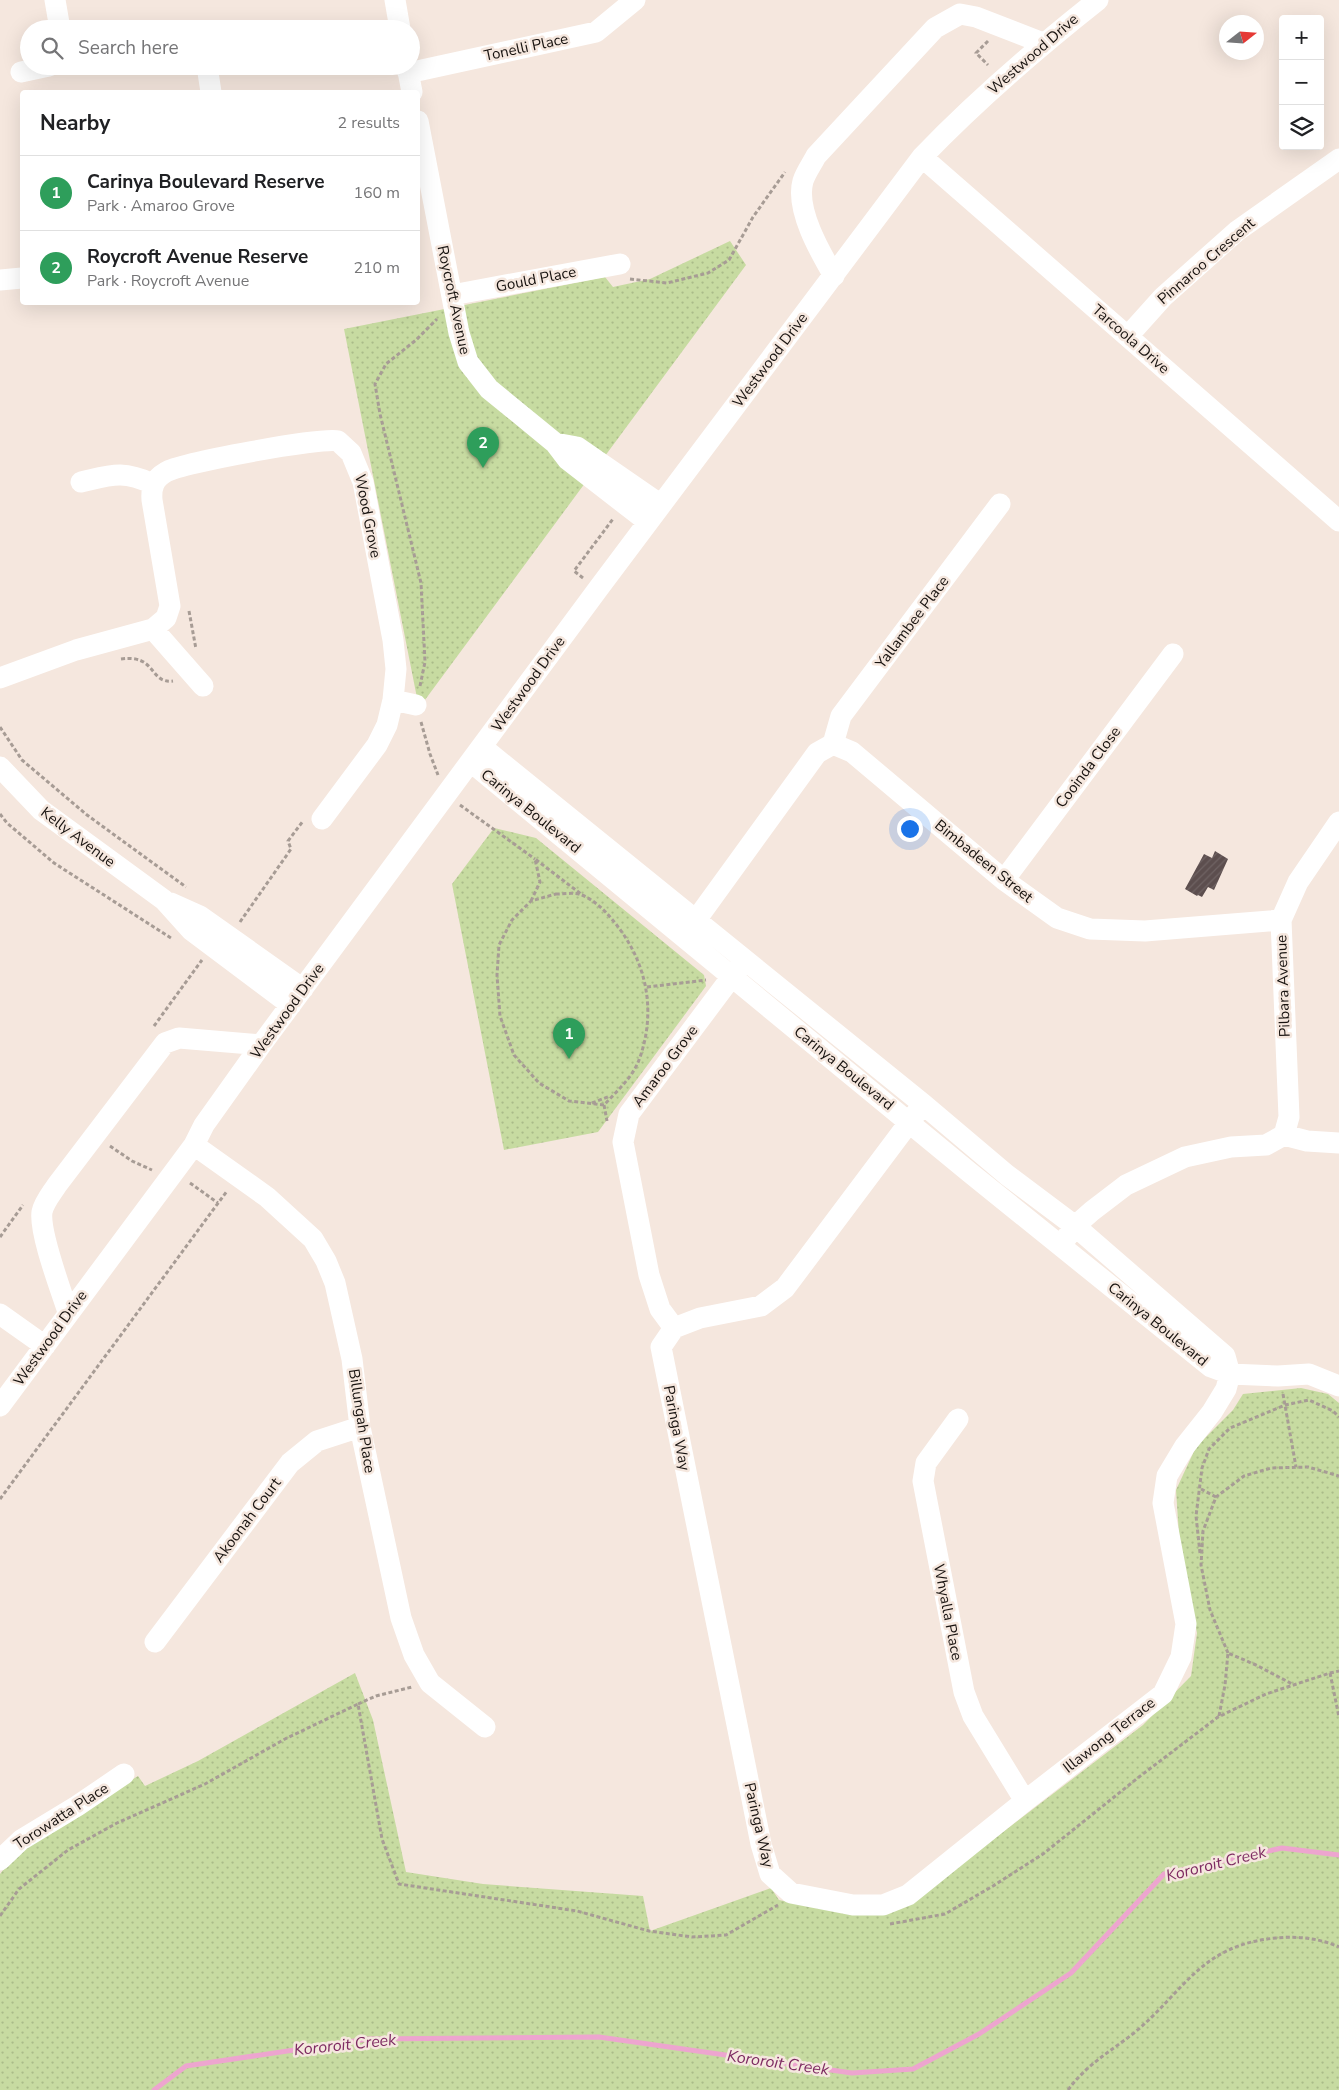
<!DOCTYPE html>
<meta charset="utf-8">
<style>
body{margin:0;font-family:"Nunito Sans",sans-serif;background:#f2f2f2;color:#202124}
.controls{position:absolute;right:15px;top:15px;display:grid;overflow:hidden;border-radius:5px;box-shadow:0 5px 20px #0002}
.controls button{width:45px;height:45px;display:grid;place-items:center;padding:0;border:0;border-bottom:1px solid #e0e0e0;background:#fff;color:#202124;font:25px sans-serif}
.compass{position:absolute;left:1219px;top:15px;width:45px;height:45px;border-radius:50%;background:#fff;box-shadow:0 5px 20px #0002;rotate:73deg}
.you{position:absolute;left:909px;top:828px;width:18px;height:18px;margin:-12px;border:4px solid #fff;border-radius:50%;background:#1a73e8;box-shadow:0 0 0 8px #1a73e833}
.badge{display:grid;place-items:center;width:32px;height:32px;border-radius:50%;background:#3788b9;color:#fff;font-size:16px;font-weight:700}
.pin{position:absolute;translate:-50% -41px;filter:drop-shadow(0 1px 2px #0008)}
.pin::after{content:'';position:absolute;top:26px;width:18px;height:15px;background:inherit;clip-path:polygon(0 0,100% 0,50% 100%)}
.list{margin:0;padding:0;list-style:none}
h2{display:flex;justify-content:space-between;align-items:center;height:65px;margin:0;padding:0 20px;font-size:21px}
h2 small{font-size:16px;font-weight:400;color:#757577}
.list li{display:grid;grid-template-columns:32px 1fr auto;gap:15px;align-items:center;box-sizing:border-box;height:75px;padding:0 20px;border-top:1px solid #e0e0e0}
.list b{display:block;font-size:19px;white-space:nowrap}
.list p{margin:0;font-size:16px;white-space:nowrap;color:#757577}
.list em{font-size:16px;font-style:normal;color:#757577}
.icon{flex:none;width:28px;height:28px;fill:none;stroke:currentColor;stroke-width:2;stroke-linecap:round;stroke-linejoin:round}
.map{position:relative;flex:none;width:1339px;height:2090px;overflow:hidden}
.search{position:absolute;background:#fff;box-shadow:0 5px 20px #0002;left:20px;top:20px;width:400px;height:55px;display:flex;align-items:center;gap:12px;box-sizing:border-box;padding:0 18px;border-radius:28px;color:#757577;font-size:19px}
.panel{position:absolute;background:#fff;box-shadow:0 5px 20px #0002;left:20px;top:90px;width:400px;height:215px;border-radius:5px}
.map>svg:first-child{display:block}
</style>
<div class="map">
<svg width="1339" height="2090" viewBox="0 0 1339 2090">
<defs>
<pattern id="park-dots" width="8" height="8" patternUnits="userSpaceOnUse" patternTransform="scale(1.25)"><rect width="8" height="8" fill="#c7dba1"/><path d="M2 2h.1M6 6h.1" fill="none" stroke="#aabb89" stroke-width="1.8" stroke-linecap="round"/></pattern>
<pattern id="building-hatch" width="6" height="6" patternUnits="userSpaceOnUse" patternTransform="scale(1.25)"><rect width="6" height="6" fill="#5c4e4e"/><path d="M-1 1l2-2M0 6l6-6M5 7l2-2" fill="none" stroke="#6f6363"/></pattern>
</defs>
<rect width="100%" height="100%" fill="#f5e7de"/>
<path fill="url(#park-dots)" d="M730,241L746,265L419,708L344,329L605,277L613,287L650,279Z
M494,828L536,838L704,975L706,986L598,1132L504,1150L452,884Z
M1301,1388L1328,1394L1339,1403V2090H0V1874L20,1849L138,1776L145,1786L198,1761L355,1673L373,1720L406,1872L483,1884L643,1896L650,1931L771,1888L779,1900L813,1907H905L1143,1725L1191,1676L1197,1633L1180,1550L1176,1490L1196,1447L1233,1410L1243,1394Z"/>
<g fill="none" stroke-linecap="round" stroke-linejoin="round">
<path stroke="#eda5cf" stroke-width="5" d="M154,2090L186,2066L368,2039L599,2037L852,2073L913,2069L979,2034L1071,1973L1164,1874L1282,1848L1339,1855"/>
</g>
<path fill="url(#building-hatch)" d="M1215,851L1228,859L1214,890L1208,887L1202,897L1198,895L1197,896L1185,889L1204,854L1212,858Z"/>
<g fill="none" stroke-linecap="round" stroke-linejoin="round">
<path stroke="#a79c95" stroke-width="3" stroke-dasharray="4 2.5" stroke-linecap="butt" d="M988,41L976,53L988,65
M630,279L667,283L708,273L729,260L753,217L785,172
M583,578L574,571L613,519
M189,611L196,649
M121,659C157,654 149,684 173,681
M420,686L425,662L421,583L380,414L375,384L386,364L416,340L437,319
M421,722L430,754L438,775
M0,727L22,760L87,815L186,887
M460,805L535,859
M0,814L7,823L54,863L171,938
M556,894C564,894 575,892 582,895C598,902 609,915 619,928C648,967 656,1014 639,1060C632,1078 617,1091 604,1105L569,1101L539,1083L514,1055L500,1016L497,975L499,945L512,920L531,901Z
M531,901L540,882L535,859L581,894
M240,922L291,849L288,841L303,821
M647,987L706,980
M154,1026L202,960
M592,1103L610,1096
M604,1105L607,1121
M110,1146L132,1161L152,1170
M190,1183L218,1203
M0,1237L23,1205
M1283,1394L1296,1467
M1201,1489L1216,1497
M0,1499L227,1191
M1200,1553L1196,1516L1202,1468L1209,1449L1230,1428L1285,1405L1309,1400L1333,1411L1339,1417
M1228,1653L1210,1610L1201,1565L1203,1531L1216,1497L1244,1476L1271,1468L1308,1467L1339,1476
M1330,1673L1339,1717
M358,1704L376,1696L412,1687
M1219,1716L1225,1685L1228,1653L1256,1665L1294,1685
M0,1916L19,1889L68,1850L117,1823L205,1784L285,1739L358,1704L382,1839L399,1884L577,1911L649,1931L692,1937L726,1935L778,1905
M890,1924L945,1914L993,1886L1043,1854L1139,1777L1218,1717L1266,1694L1330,1673L1339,1671
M1068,2090C1086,2065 1111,2051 1134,2033C1185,1991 1200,1945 1276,1938C1297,1936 1319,1938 1339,1947"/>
<path stroke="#fff" stroke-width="21" d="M55,0L60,29
M395,0L400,29
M207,66L211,92
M407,66L412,92
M21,72L49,66
M408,73L596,32L635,0
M418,121L459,333L468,362L489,389L555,443L568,460L648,522
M922,157L1339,521
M834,276C820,252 795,209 803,181C806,172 812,164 816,156L935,28L960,14L976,17L1043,43
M0,280L22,278
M452,295L620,264
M1128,336L1163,297L1237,231L1339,159
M555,443L577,447L661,505
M81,482C112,475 122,470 153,484
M153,629L203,686
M0,678L76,650L153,629L166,618L170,606L152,500C151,487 154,479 166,472C181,463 322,437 338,441L351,453L363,482L393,640L396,669L393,700L387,725L377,745L322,819
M393,700L416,705
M833,744L841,716L1000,504
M482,747L923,1104L1007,1175L1075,1226L1225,1356L1230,1374
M471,762L969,1172L1211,1367L1230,1374
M0,767L41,810L164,900L191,930L291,1005
M1004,880L1173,654
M171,903L200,916L303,989
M688,931L817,753L833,744L852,752L1004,880L1057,918L1090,929L1145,931L1281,920
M923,1104L785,1288L761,1306L700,1318L674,1328L661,1347L761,1844L770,1874L791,1893L853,1905H883L908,1895L1025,1801L1163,1694L1181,1657L1186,1624L1163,1503L1167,1476L1185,1446L1212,1412L1226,1389L1230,1374L1278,1376L1309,1374L1339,1386
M1284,1135L1289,1117L1281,920L1298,882L1339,822
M194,1145L267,1197L313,1239L326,1261L335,1283L352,1359L360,1427L401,1618L414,1655L430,1683L485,1727
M1067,1237L1075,1226L1092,1211L1126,1185L1185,1157L1231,1147L1266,1145L1284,1135L1307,1141L1339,1143
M68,1312C61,1290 39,1233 42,1212C44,1202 52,1193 57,1185L165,1043L179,1038L261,1045
M0,1314L45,1346
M674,1328L660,1309L649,1275L623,1142L629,1114L739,967
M0,1406L194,1145L204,1125L261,1045L598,589L922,157C977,100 1036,49 1098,0
M958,1419L926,1463L923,1481L964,1692L973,1716L1025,1801
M155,1642L290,1463L317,1441L360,1427
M0,1860L21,1840L77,1806L124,1774"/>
</g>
<g text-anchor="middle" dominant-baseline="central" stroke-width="5" stroke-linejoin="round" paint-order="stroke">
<g font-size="15" fill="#17120f" stroke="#f5e7de">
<text transform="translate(526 47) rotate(-12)">Tonelli Place</text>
<text transform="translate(1033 54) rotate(-41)">Westwood Drive</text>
<text transform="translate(1206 261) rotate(-41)">Pinnaroo Crescent</text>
<text transform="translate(536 279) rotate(-11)">Gould Place</text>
<text transform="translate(454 300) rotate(78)">Roycroft Avenue</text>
<text transform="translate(1131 339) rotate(41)">Tarcoola Drive</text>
<text transform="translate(770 360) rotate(-53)">Westwood Drive</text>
<text transform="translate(368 516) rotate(79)">Wood Grove</text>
<text transform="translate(912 622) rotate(-53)">Yallambee Place</text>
<text transform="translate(528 684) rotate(-54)">Westwood Drive</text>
<text transform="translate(1088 767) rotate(-53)">Cooinda Close</text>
<text transform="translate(531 811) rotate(39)">Carinya Boulevard</text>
<text transform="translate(78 837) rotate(37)">Kelly Avenue</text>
<text transform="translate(984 861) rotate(39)">Bimbadeen Street</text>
<text transform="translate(1283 986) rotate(-92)">Pilbara Avenue</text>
<text transform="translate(287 1011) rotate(-54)">Westwood Drive</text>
<text transform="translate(665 1066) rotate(-53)">Amaroo Grove</text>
<text transform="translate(844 1068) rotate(39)">Carinya Boulevard</text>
<text transform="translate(1158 1324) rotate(39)">Carinya Boulevard</text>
<text transform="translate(50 1338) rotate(-54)">Westwood Drive</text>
<text transform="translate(362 1421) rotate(81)">Billungah Place</text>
<text transform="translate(677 1428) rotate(79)">Paringa Way</text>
<text transform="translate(247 1520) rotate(-53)">Akoonah Court</text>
<text transform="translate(948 1612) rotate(79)">Whyalla Place</text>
<text transform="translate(1109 1735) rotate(-38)">Illawong Terrace</text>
<text transform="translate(61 1816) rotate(-33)">Torowatta Place</text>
<text transform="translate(759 1825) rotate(77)">Paringa Way</text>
</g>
<g font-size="16" font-style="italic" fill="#7e2b62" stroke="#f5e7de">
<text transform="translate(1216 1864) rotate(-14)">Kororoit Creek</text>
<text transform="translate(345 2045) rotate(-6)">Kororoit Creek</text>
<text transform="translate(778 2063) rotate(8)">Kororoit Creek</text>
</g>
</g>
</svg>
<div class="controls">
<button>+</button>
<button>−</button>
<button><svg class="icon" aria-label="layers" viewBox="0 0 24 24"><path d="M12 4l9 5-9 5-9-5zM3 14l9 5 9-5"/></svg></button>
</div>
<svg class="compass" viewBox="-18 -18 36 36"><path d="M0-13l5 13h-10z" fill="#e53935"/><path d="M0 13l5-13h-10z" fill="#757577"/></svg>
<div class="you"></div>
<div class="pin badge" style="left:569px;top:1059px;background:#2e9e5b">1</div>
<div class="pin badge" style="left:483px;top:468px;background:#2e9e5b">2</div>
<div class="search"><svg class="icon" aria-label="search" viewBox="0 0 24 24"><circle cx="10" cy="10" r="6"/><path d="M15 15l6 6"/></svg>Search here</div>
<section class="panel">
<h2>Nearby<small>2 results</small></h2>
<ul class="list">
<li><span class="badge" style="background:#2e9e5b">1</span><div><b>Carinya Boulevard Reserve</b><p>Park · Amaroo Grove</p></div><em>160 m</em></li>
<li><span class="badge" style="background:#2e9e5b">2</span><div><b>Roycroft Avenue Reserve</b><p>Park · Roycroft Avenue</p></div><em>210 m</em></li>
</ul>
</section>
</div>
